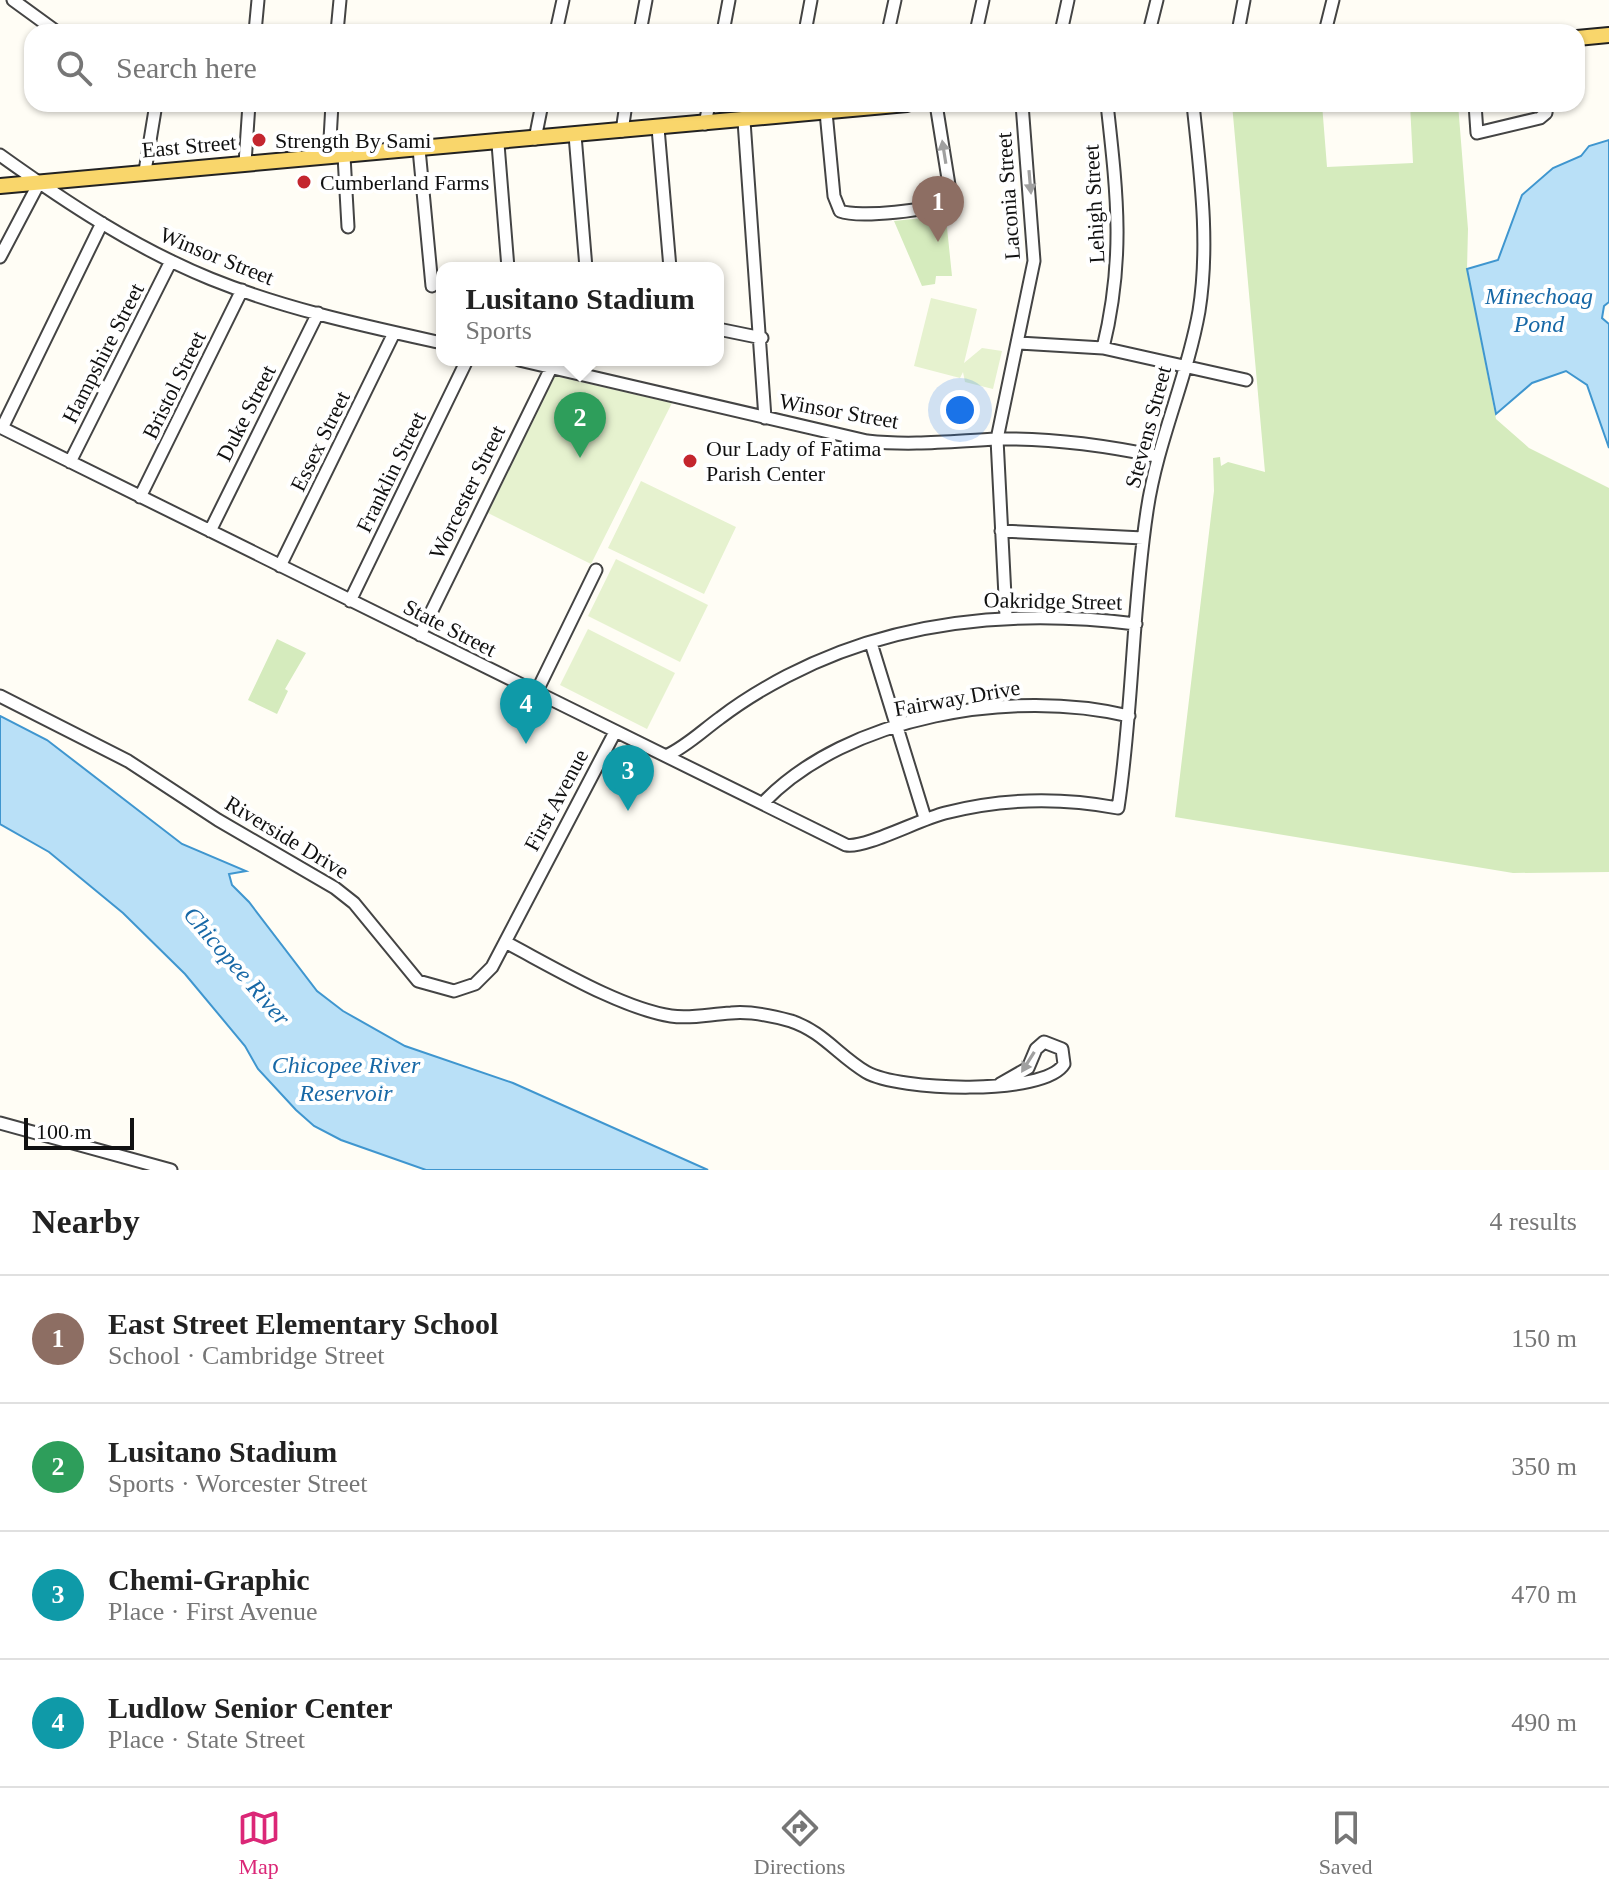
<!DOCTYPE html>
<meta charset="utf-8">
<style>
body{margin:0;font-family:"Times New Roman",serif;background:#f2f2f2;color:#222}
.scale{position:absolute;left:24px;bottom:20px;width:110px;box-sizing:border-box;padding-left:8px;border:4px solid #111;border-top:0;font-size:22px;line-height:28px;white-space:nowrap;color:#111;-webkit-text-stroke:6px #fff;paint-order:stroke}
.you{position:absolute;left:960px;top:410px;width:28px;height:28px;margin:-20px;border:6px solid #fff;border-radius:50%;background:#1a73e8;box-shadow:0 0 0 12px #1a73e833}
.badge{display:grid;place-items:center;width:52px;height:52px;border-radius:50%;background:#db2777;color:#fff;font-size:26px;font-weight:700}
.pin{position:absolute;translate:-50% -66px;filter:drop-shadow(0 2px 4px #0008)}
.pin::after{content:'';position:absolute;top:42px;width:28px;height:24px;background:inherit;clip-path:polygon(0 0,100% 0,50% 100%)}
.popup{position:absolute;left:436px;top:262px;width:288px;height:104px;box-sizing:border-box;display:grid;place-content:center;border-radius:16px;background:#fff;filter:drop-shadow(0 2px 6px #0005);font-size:26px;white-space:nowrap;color:#767676}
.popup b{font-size:30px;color:#222}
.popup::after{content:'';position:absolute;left:50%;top:100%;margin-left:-16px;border:16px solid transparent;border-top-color:#fff}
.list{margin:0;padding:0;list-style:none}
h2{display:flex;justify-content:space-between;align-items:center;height:104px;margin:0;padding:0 32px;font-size:34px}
h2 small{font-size:26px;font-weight:400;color:#767676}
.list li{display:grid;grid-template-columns:52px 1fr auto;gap:24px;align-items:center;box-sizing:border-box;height:128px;padding:0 32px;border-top:2px solid #e0e0e0}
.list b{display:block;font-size:30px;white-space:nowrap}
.list p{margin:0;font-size:26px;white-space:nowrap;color:#767676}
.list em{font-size:26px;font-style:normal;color:#767676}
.icon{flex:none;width:44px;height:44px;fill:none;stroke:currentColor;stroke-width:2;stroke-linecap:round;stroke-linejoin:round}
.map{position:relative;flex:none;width:1609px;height:1170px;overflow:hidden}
.search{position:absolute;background:#fff;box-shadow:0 2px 6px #0004;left:24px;right:24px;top:24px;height:88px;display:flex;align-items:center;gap:20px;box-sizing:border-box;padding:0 28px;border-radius:24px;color:#767676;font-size:30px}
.sheet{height:616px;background:#fff}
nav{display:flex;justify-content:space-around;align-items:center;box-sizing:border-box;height:112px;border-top:2px solid #e0e0e0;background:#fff;font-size:22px;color:#767676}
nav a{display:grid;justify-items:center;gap:4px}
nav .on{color:#db2777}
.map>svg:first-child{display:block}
</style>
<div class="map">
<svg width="1609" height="1170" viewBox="0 0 1609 1170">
<rect width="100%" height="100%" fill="#fffdf5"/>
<path fill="#d5ebbd" d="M1232,104H1322L1327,167L1413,163L1410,104H1458L1468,229L1467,269L1496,419L1529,448L1609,488V872L1513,873L1175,817L1214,491L1213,458L1220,457L1221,466L1228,462L1265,472Z
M942,216L946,218L952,276H936L935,284L922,286L894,221Z
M277,639L306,653L285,689L288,691L277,714L248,700Z"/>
<path fill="#e6f2cf" d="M931,298L977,309L964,363L982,348L1002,351L993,389L965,382L963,372L960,378L914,366Z
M555,376L672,403L591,564L488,513Z
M641,481L736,527L704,594L608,548Z
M616,559L708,605L680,662L588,616Z
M588,629L675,673L647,729L560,685Z"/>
<path fill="#b9e0f7" stroke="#3f96cf" stroke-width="2" d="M1609,140V302L1604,306L1602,318L1609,324V448L1587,385L1566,371L1532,383L1496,414L1467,269L1498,260L1522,195L1553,168L1581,156L1589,146Z
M0,716L47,740L182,844L246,871L229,874L232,885L249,902L317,991L343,1011L405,1046L513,1083L708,1170H426L341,1140L314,1126L296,1110L258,1069L245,1046L185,974L123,913L49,852L0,824Z"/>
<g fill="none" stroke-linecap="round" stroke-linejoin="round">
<defs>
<path id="minor" d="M13,0L57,32
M255,32L258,0
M337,32L340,0
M556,32L563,0
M640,32L646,0
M723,32L729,0
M805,32L811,0
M888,32L895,0
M976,32L983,0
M1061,32L1068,0
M1149,32L1157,0
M1238,32L1244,0
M1325,32L1333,0
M1475,104L1477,133L1540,118L1546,113L1547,104
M826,112L834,196L840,211C858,218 933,211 948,200L949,185L936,104
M744,121L765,418
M705,124L709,104
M658,128L670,268
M622,131L626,104
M575,135L586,268
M535,139L542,104
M498,144L508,268
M419,149L432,286
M0,155C67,203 135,248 211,279C285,309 365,326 442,343
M344,156L348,227
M329,157L332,104
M245,163L249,104
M145,171L156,104
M0,257L39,183
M718,329L762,338
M1019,343L1103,348L1246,380
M1103,348C1125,258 1117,194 1107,104
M519,360L867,441C911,446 953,441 997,439C1051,438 1103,445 1156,456
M0,427L846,845C864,849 920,819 945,813C1003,798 1059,797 1118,808C1133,710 1132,609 1147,511C1157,442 1187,379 1199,311C1210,242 1200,172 1193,104
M2,428L102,223
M70,462L171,261
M140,497L242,290
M210,531L318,313
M1001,531L1143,538
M280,566L394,333
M350,601L467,360
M1006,616L997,439L1034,261L1022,104
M420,635L551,368
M871,643L925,818
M536,693L596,570
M0,696L128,761L218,820L335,888L354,903L418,981L454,991L475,984L492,967L615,732
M666,756C687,746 702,731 720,718C741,702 764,688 787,676C896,619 1016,609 1136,624
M763,803C847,715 1015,688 1129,716
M505,942C551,966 620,1008 671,1016C692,1019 710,1014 731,1013C750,1011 773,1016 791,1021C822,1031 839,1056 866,1072C898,1091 1045,1096 1064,1064L1062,1049L1044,1042L1036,1049L1028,1068L1000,1084
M0,1123L171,1170"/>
<path id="major" d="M1577,38L1609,35
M0,186L907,104"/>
</defs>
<use href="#minor" stroke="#444" stroke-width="15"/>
<use href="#major" stroke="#222" stroke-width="18"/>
<use href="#minor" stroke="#fff" stroke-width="11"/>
<use href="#major" stroke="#f9d66b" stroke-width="14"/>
</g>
<defs><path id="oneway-solid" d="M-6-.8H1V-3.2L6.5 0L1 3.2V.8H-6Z" transform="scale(2)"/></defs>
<g fill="#a0a0a0">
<use href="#oneway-solid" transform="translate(944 152) rotate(-99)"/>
<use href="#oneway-solid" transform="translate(1030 182) rotate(85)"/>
<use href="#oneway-solid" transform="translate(1028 1062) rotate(122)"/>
</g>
<g fill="#c4262e" stroke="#fff" stroke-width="3">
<circle cx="259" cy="140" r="8"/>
<circle cx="304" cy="182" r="8"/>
<circle cx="690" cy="461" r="8"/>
</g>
<g text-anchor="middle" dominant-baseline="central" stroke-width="8" stroke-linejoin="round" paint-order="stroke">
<g font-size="22" fill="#111" stroke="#fff" text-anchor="start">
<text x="275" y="140">Strength By Sami</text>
<text x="320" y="182">Cumberland Farms</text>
<text x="706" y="448">Our Lady of Fatima<tspan x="706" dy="25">Parish Center</tspan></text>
</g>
<g font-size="22" fill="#111" stroke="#fff">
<text transform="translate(189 146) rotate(-5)">East Street</text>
<text transform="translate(1008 196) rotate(-94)">Laconia Street</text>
<text transform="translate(1094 204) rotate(-93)">Lehigh Street</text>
<text transform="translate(217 256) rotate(22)">Winsor Street</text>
<text transform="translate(103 353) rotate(-63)">Hampshire Street</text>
<text transform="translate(174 385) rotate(-64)">Bristol Street</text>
<text transform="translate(839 411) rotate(10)">Winsor Street</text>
<text transform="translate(246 413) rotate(-63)">Duke Street</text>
<text transform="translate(1148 427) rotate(-75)">Stevens Street</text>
<text transform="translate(320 441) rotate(-64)">Essex Street</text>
<text transform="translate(391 472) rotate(-64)">Franklin Street</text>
<text transform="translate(467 492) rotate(-64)">Worcester Street</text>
<text transform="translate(1053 601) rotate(1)">Oakridge Street</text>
<text transform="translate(450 628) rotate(27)">State Street</text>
<text transform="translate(957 698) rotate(-10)">Fairway Drive</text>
<text transform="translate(556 800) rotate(-62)">First Avenue</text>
<text transform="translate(287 837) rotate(31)">Riverside Drive</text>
</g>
<g font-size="24" font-style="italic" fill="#1768a6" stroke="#fff">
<text x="1539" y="296">Minechoag<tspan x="1539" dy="28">Pond</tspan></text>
<text transform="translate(237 966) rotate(49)">Chicopee River</text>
<text x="346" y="1065">Chicopee River<tspan x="346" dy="28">Reservoir</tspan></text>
</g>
</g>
</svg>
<div class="scale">100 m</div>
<div class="you"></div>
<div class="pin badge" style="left:938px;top:242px;background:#8d6e63">1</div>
<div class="pin badge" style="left:580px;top:458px;background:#2e9e5b">2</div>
<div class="popup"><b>Lusitano Stadium</b>Sports</div>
<div class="pin badge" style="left:628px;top:811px;background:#0f9aa8">3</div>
<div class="pin badge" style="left:526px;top:744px;background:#0f9aa8">4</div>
<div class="search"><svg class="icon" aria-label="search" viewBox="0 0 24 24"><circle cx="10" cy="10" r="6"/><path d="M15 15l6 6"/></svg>Search here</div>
</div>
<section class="sheet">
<h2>Nearby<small>4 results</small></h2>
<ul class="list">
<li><span class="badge" style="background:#8d6e63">1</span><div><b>East Street Elementary School</b><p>School · Cambridge Street</p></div><em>150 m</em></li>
<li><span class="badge" style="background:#2e9e5b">2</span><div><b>Lusitano Stadium</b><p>Sports · Worcester Street</p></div><em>350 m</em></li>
<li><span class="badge" style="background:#0f9aa8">3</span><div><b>Chemi-Graphic</b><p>Place · First Avenue</p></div><em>470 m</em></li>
<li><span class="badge" style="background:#0f9aa8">4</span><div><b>Ludlow Senior Center</b><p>Place · State Street</p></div><em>490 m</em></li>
</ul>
</section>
<nav>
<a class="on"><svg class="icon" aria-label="map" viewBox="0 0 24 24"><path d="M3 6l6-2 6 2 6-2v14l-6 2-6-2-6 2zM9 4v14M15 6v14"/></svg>Map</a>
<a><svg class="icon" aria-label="directions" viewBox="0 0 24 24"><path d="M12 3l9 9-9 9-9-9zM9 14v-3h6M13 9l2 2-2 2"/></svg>Directions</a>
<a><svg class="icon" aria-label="saved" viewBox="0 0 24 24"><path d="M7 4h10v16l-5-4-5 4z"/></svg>Saved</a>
</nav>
